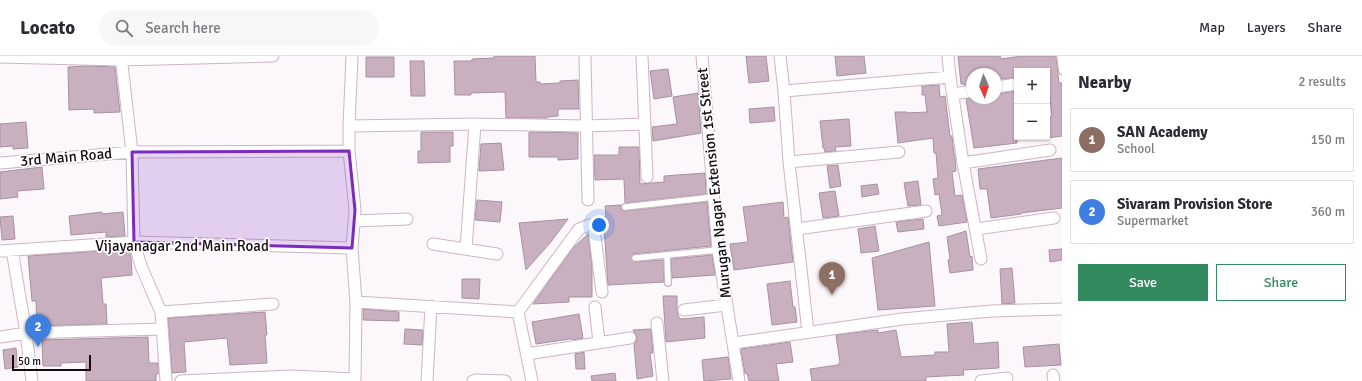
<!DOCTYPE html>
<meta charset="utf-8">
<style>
body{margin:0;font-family:Signika,sans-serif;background:#f7f7f7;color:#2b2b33}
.controls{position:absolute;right:12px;top:12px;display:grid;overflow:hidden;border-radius:0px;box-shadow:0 1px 3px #0004}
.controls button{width:36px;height:36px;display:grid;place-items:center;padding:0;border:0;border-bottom:1px solid #e1e1e2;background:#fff;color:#2b2b33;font:20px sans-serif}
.compass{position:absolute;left:966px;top:12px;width:36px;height:36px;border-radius:50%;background:#fff;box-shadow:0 1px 3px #0004;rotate:177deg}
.scale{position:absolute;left:12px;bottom:10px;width:79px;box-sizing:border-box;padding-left:4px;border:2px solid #130b11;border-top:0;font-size:11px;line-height:14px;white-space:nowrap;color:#130b11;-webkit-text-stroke:3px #fff;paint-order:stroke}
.you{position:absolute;left:599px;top:169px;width:14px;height:14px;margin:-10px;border:3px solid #fff;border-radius:50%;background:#1a73e8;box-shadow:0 0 0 6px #1a73e833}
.badge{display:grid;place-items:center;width:26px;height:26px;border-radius:50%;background:#338a5e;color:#fff;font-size:13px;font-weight:700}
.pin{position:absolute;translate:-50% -33px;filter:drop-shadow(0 1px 2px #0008)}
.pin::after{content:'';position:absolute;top:21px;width:14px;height:12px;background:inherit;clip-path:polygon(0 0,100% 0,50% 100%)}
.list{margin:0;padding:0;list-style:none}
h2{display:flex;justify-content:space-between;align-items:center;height:52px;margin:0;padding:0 16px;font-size:17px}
h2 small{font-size:13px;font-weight:400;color:#7c7c81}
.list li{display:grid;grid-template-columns:26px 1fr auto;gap:12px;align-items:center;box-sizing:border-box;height:64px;margin:0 8px 8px;padding:0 8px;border:1px solid #e1e1e2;border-radius:0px}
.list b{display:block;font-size:15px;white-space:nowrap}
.list p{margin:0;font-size:13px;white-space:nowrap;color:#7c7c81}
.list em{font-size:13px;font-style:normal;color:#7c7c81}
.actions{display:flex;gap:8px;padding:12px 16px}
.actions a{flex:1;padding:9px 0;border:1px solid #338a5e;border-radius:0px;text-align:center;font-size:14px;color:#338a5e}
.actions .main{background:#338a5e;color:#fff}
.icon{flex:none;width:22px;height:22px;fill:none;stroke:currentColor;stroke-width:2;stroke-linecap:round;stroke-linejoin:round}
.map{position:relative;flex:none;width:1062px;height:325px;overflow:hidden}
header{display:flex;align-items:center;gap:24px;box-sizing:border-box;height:56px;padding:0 20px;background:#fff;border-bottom:1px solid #e1e1e2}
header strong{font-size:19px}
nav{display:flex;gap:22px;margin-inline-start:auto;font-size:14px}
.search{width:280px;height:36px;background:#f7f7f7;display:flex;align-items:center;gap:10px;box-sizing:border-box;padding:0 14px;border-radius:22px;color:#7c7c81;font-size:15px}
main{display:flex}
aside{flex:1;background:#fff}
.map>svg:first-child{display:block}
</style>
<header>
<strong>Locato</strong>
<div class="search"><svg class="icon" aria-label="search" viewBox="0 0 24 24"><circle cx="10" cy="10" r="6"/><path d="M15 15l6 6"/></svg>Search here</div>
<nav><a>Map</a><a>Layers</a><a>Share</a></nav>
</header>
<main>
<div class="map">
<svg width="1062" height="325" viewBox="0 0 1062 325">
<rect width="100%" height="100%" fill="#fcf7fa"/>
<path fill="#c8b0c0" stroke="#a891a1" d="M494,0H535L536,26H540V28L560,27V25L578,24L579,53H558V60L547,61V62H506L505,36L471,37V39H455L454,5H472V3L494,2Z
M746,0H766L769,25L749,27Z
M835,0H864L866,17L837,20Z
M958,0H1000L1001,3L1022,0H1056L1059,27H1062V80L1047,82V61L1052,60L1047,15H1017V21L996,24V18H972V28L964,29V28H961Z
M366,1H394V21H366Z
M410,5H424L425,40H411Z
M86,10L115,11L120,56L94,57V53L69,54L68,11Z
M668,13L672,40L654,43L650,15Z
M939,29L940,41L945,40L950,80H952L954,99L955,98V102L956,115L952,116L955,140L962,139L967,166L939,170L937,160L942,159L939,138L935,139L933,123L938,122L936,97H934L933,82L898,87L895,56H907V57L927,56L925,39H922V30Z
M1017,35V87L974,92L966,43L996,42V38Z
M698,37L701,77L653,85L652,71L677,68L673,41Z
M774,51L775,65L750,67L749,53Z
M849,63L851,90L835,91L836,95L825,96L824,92H823L820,65Z
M26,66L28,92L13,93V90L0,91V68Z
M421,76H453V90H450V106L418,107V95H421Z
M529,76L578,77V103L558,104V101H529Z
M501,87L504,114L479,115L481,88Z
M619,91H639L640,128L664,126V120L705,117L706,138L625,147L624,123L595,124L594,99H619Z
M1062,102V152L1021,157V158L991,162L987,133H980L978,113Z
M838,109L841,130L830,132L827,110Z
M42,111L44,133L17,135L18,141L0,143V116Z
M918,125L921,149L908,150L904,127Z
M877,128L879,138L862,141L861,130Z
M835,135L839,160L823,162L819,137Z
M477,144L502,146L500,166L475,164Z
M707,146L711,190L633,198L631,202L634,206L663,204L664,226L608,229L604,171H601L599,167L606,160L605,150L621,149V153L625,155Z
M783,146L784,162L788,161L793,206L734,214L730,188L748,186L743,151Z
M102,156V158L123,156L125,180L106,181V176L71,179L69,160Z
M13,160L15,183L2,184L0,161Z
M568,163L550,187L526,214L519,167Z
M923,163L924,173L898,176L896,166Z
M875,170L879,195L861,197L858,173Z
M966,175L970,201L972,200L973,214L950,217L948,204L950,203L947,181Z
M588,178L592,211V241H569V246L533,248L573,192Z
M929,186L935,250L878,254L872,202Z
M129,193L131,201L132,219L101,222L103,248H106L107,268L37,270L36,245H32L28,200Z
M1062,193V204L1050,206L1049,194Z
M712,199L715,219L672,222L671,203Z
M1012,212L1015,247L1002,248L1000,213Z
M462,223H480L479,243L462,242Z
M790,225L793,251H795L797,266L772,269L767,228Z
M663,240H677V255L679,262H680L681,263L704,261L705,282L666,286Z
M363,253L399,256V265L363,264Z
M265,256L267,279H265L267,307L230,309L227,282L184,286L186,316L172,317L168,262Z
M579,258L583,282L573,284V283H570L536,288L532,266Z
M972,266L974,288L998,286L999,312L963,314L964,319L926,321V325H812L810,313L838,309V308L840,307L836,279L878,274V277L896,274L901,301L935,299V296H949L947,268Z
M405,273L423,274L422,289L404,288Z
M651,273L653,297H650L653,320L637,323L634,288L636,285L637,281L633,274Z
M148,281L149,307H158V318H156V325H86V306L61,307V310H43L42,284Z
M790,286L793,306L776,308L779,325H749L747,317L745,318L741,293Z
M1059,288L1061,309L1025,311L1023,291Z
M16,292L18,311L5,313L3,294Z
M584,296L585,313H576L575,298Z
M728,301L731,323L704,325L702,304Z
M615,317L616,325H592L591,320Z"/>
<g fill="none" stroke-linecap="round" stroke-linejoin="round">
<defs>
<path id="service" d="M1060,0L1062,15
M625,151L714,141
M667,199L668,227
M635,202L718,194"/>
<path id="minor" d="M121,0L132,96L134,186L141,210L161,256L166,325
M352,0L349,70V95L355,154L352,192L356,246L355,325
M585,0L588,144
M642,0L647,121
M702,0L718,194L739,325
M780,0L784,35L789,106L808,276
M948,0L950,21L963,107L1050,94
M0,1L121,4L273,0
M996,31L1017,28
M784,35L950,21
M953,38L972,35
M349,70L475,68L586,70L645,68
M789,106L899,96
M0,107L132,96L349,95
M963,107L981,203
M354,165L407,163
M797,173L926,155
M976,173L1054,162
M433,188L497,198
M466,193L475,68
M12,194L26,277L32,325
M0,195L134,186L352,192
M356,246L518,256
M595,251L599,286
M684,254L726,249
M161,256L273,248
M657,267L663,325
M0,281L26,277L161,273
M734,287L902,263L992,255L1062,253
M527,298L630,282
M1053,319L1054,325
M181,325L290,320L355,323
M427,325L431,250
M473,325L476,324L505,325
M532,325L518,256L573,181L579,173L589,169L592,170L594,173L602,236
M981,325L1007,322"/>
</defs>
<use href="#service" stroke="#cdb5c5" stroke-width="8"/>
<use href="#minor" stroke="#cdb5c5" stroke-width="13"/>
<use href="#service" stroke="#fff" stroke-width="5.5"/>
<use href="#minor" stroke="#fff" stroke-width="11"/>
</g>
<path fill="#7b2cbf" fill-opacity="0.2" stroke="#7b2cbf" stroke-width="3" stroke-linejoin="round" d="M349,95L355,154L352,192L134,186L132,96Z"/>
<g text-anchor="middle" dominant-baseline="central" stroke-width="3.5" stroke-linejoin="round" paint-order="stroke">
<g font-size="15" fill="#130b11" stroke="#fff">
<text transform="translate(66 101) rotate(-5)">3rd Main Road</text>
<text transform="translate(714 127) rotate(-96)">Murugan Nagar Extension 1st Street</text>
<text x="182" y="190">Vijayanagar 2nd Main Road</text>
</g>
</g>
</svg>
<div class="controls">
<button>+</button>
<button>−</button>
</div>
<svg class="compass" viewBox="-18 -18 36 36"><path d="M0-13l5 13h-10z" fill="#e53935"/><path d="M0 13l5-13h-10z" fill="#7c7c81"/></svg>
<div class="scale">50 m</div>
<div class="you"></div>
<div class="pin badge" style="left:832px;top:239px;background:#8d6e63">1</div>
<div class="pin badge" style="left:38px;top:291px;background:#3f7fe0">2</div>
</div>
<aside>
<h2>Nearby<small>2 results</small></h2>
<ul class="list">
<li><span class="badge" style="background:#8d6e63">1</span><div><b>SAN Academy</b><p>School</p></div><em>150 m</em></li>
<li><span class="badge" style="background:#3f7fe0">2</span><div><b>Sivaram Provision Store</b><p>Supermarket</p></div><em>360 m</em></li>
</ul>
<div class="actions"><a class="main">Save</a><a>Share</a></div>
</aside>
</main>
